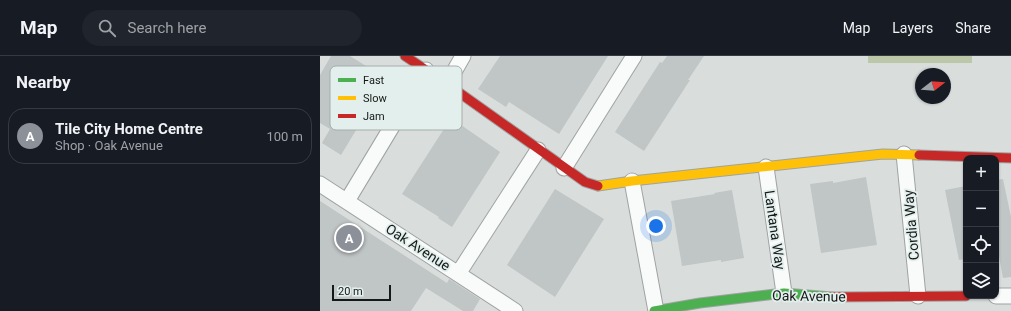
<!DOCTYPE html>
<meta charset="utf-8">
<style>
body{margin:0;font-family:Roboto,sans-serif;background:#20242c;color:#f1f3f6}
.controls{position:absolute;right:12px;bottom:12px;display:grid;overflow:hidden;border-radius:8px;box-shadow:0 1px 3px #0004}
.controls button{width:36px;height:36px;display:grid;place-items:center;padding:0;border:0;border-bottom:1px solid #363941;background:#171b24;color:#f1f3f6;font:20px sans-serif}
.compass{position:absolute;left:595px;top:12px;width:36px;height:36px;border-radius:50%;background:#171b24;box-shadow:0 1px 3px #0004;rotate:73deg}
.scale{position:absolute;left:12px;bottom:10px;width:59px;box-sizing:border-box;padding-left:4px;border:2px solid #141817;border-top:0;font-size:11px;line-height:14px;white-space:nowrap;color:#141817;-webkit-text-stroke:3px #e3efec;paint-order:stroke}
.you{position:absolute;left:336px;top:170px;width:14px;height:14px;margin:-10px;border:3px solid #fff;border-radius:50%;background:#1a73e8;box-shadow:0 0 0 6px #1a73e833}
.badge{display:grid;place-items:center;width:26px;height:26px;border-radius:50%;background:#8c9099;color:#fff;font-size:13px;font-weight:700}
.pin{position:absolute;translate:-50% -50%;border:2px solid #fff;box-shadow:0 1px 4px #0006}
.list{margin:0;padding:0;list-style:none}
h2{display:flex;justify-content:space-between;align-items:center;height:52px;margin:0;padding:0 16px;font-size:17px}
h2 small{font-size:13px;font-weight:400;color:#9ea1a6}
.list li{display:grid;grid-template-columns:26px 1fr auto;gap:12px;align-items:center;box-sizing:border-box;height:56px;margin:0 8px 8px;padding:0 8px;border:1px solid #363941;border-radius:16px}
.list b{display:block;font-size:15px;white-space:nowrap}
.list p{margin:0;font-size:13px;white-space:nowrap;color:#9ea1a6}
.list em{font-size:13px;font-style:normal;color:#9ea1a6}
.icon{flex:none;width:22px;height:22px;fill:none;stroke:currentColor;stroke-width:2;stroke-linecap:round;stroke-linejoin:round}
.map{position:relative;flex:none;width:691px;height:255px;overflow:hidden}
header{display:flex;align-items:center;gap:24px;box-sizing:border-box;height:56px;padding:0 20px;background:#171b24;border-bottom:1px solid #363941}
header strong{font-size:19px}
nav{display:flex;gap:22px;margin-inline-start:auto;font-size:14px}
.search{width:280px;height:36px;background:#20242c;display:flex;align-items:center;gap:10px;box-sizing:border-box;padding:0 14px;border-radius:22px;color:#9ea1a6;font-size:15px}
main{display:flex}
aside{flex:1;background:#171b24}
.map>svg:first-child{display:block}
</style>
<header>
<strong>Map</strong>
<div class="search"><svg class="icon" aria-label="search" viewBox="0 0 24 24"><circle cx="10" cy="10" r="6"/><path d="M15 15l6 6"/></svg>Search here</div>
<nav><a>Map</a><a>Layers</a><a>Share</a></nav>
</header>
<main>
<aside>
<h2>Nearby<small></small></h2>
<ul class="list">
<li><span class="badge">A</span><div><b>Tile City Home Centre</b><p>Shop · Oak Avenue</p></div><em>100 m</em></li>
</ul>
</aside>
<div class="map">
<svg width="691" height="255" viewBox="0 0 691 255">
<rect width="100%" height="100%" fill="#d9dedd"/>
<path fill="#bbc7a8" d="M548,0H652V7H548Z"/>
<path fill="#c0c5c5" d="M11,0H30L67,23L21,99L2,87L10,73L0,67V19Z
M180,0H288L239,78L189,46L186,51L158,33Z
M347,0H384L368,24H370L324,95L295,76L340,6L342,7Z
M131,62L180,96L132,171L118,162L119,161L82,138Z
M546,121L557,189L501,197L490,128L513,125V127Z
M683,123L691,161V221L683,222L676,184V124Z
M646,130V203L639,204L625,134Z
M235,133L284,163L235,241L187,209Z
M412,134L424,202L401,206V204L362,210L351,145L395,138L394,137Z
M0,145L127,227L129,223L160,243L153,255H143L106,232L91,255H0Z"/>
<g fill="none" stroke-linecap="round" stroke-linejoin="round">
<defs>
<path id="street" d="M127,28L143,0
M584,98L598,240
M446,111L464,237
M244,112L314,0
M312,125L336,255
M0,128L195,255
M27,145L106,14
M138,218L218,94
M676,240H691"/>
<path id="fast" d="M334,255L380,247L464,237L512,241"/>
<path id="slow" d="M278,130L312,125L563,98L599,99"/>
<path id="jam" d="M85,0L127,28L265,126L278,130
M599,99L691,102
M512,241L646,240"/>
</defs>
<use href="#street" stroke="#9fa3a2" stroke-width="17"/>
<use href="#fast" stroke="#9fa3a2" stroke-width="11"/>
<use href="#slow" stroke="#9fa3a2" stroke-width="11"/>
<use href="#jam" stroke="#9fa3a2" stroke-width="11"/>
<use href="#street" stroke="#f9fafa" stroke-width="15"/>
<use href="#fast" stroke="#4caf50" stroke-width="9"/>
<use href="#slow" stroke="#ffc107" stroke-width="9"/>
<use href="#jam" stroke="#c62828" stroke-width="9"/>
</g>
<g text-anchor="middle" dominant-baseline="central" stroke-width="3.5" stroke-linejoin="round" paint-order="stroke">
<g font-size="14" fill="#141817" stroke="#e3efec">
<text transform="translate(591 169) rotate(-95)">Cordia Way</text>
<text transform="translate(455 174) rotate(82)">Lantana Way</text>
<text transform="translate(98 191) rotate(33)">Oak Avenue</text>
<text transform="translate(489 240) rotate(1)">Oak Avenue</text>
</g>
</g>
<rect x="10" y="10" width="132" height="64" rx="6" fill="#e3efec" stroke="#a5aeac" stroke-width="1"/>
<rect x="18" y="22" width="18" height="4" fill="#4caf50"/>
<rect x="18" y="40" width="18" height="4" fill="#ffc107"/>
<rect x="18" y="58" width="18" height="4" fill="#c62828"/>
<g font-size="11" fill="#141817">
<text x="43" y="28">Fast</text>
<text x="43" y="46">Slow</text>
<text x="43" y="64">Jam</text>
</g>
</svg>
<div class="controls">
<button>+</button>
<button>−</button>
<button><svg class="icon" aria-label="locate" viewBox="0 0 24 24"><circle cx="12" cy="12" r="6"/><path d="M12 2v4M12 18v4M2 12h4M18 12h4"/></svg></button>
<button><svg class="icon" aria-label="layers" viewBox="0 0 24 24"><path d="M12 4l9 5-9 5-9-5zM3 14l9 5 9-5"/></svg></button>
</div>
<svg class="compass" viewBox="-18 -18 36 36"><path d="M0-13l5 13h-10z" fill="#e53935"/><path d="M0 13l5-13h-10z" fill="#9ea1a6"/></svg>
<div class="scale">20 m</div>
<div class="you"></div>
<div class="pin badge" style="left:29px;top:182px">A</div>
</div>
</main>
